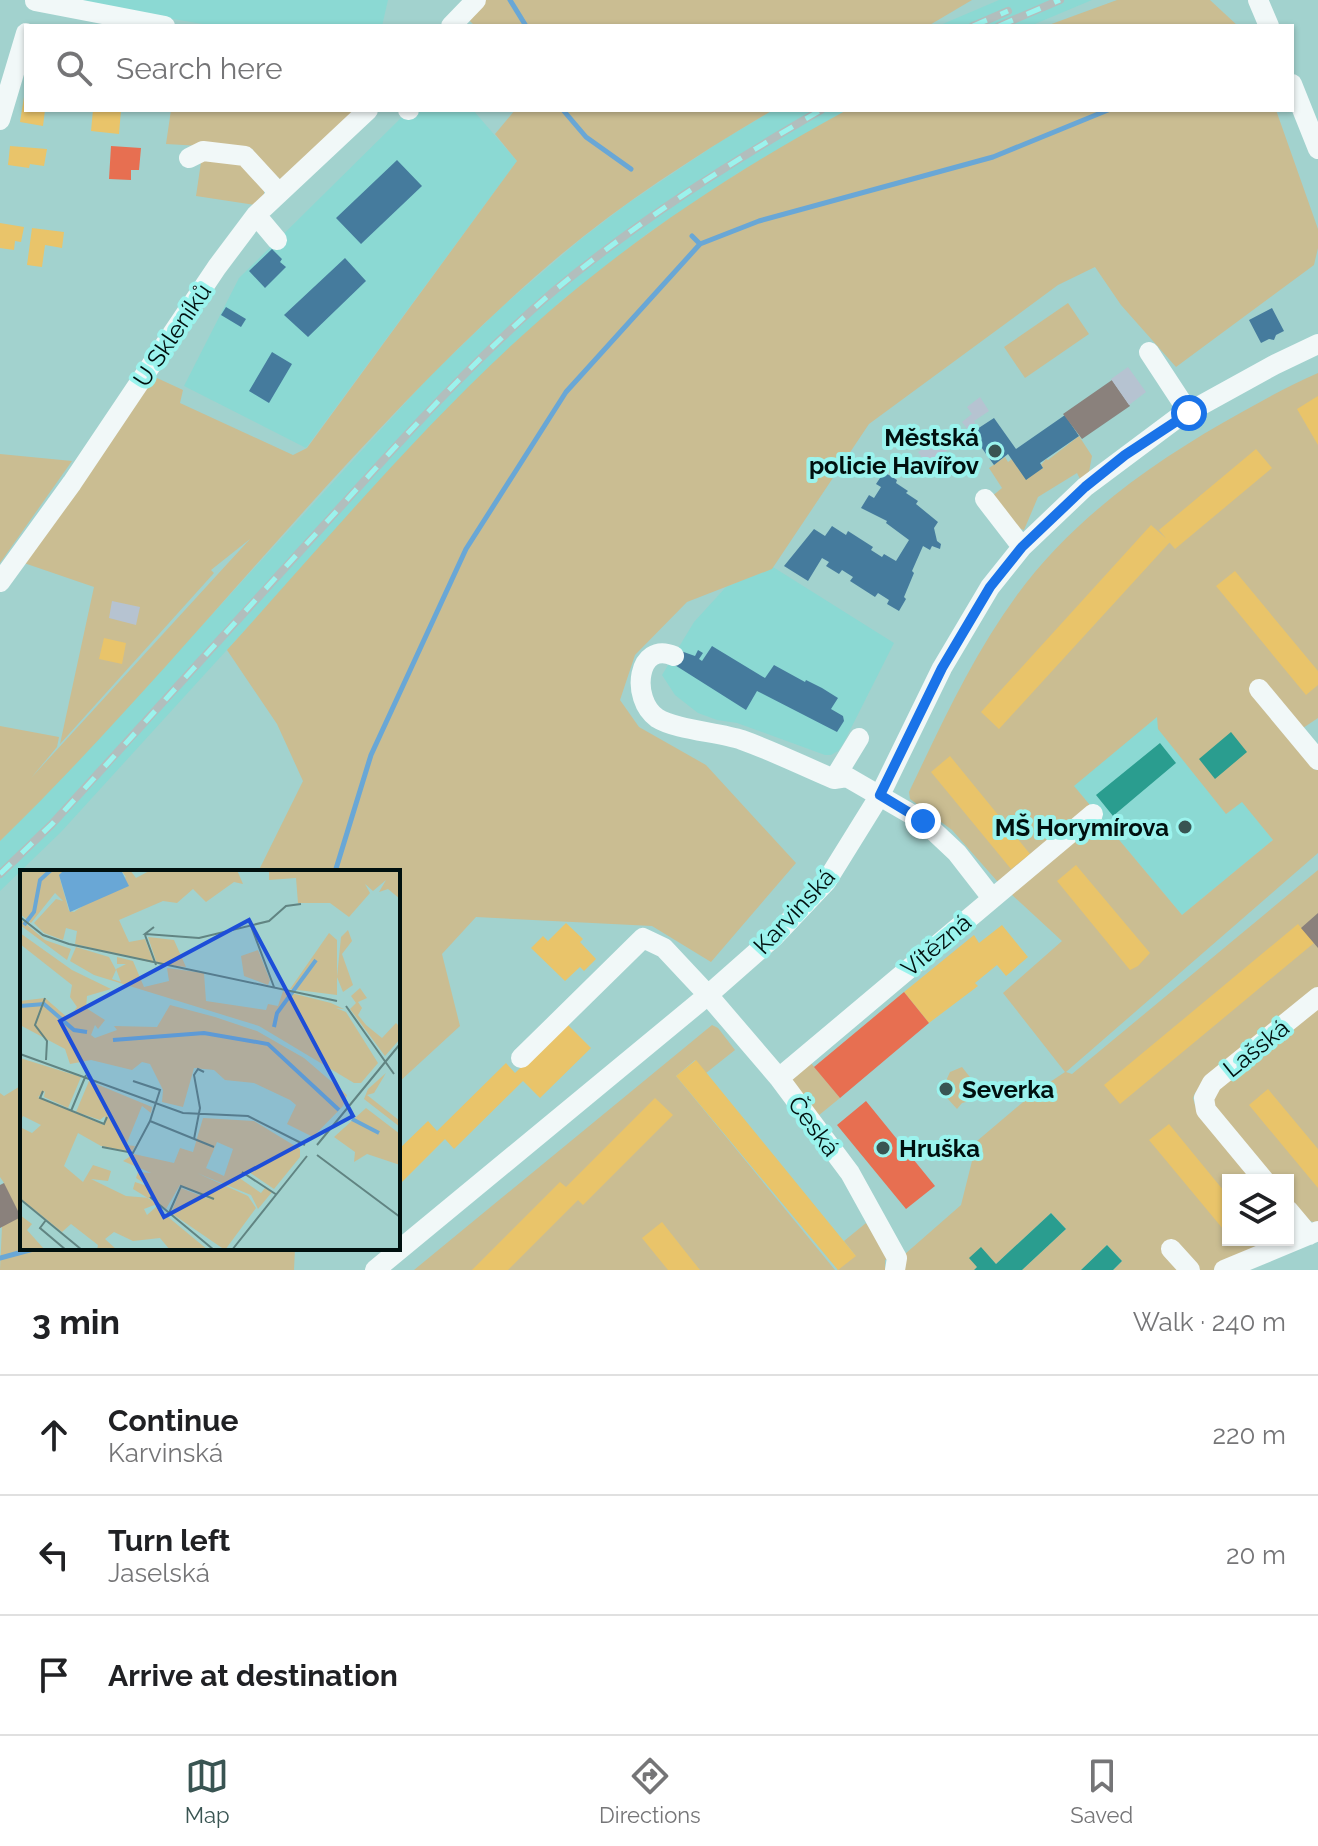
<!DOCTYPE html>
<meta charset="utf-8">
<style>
body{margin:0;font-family:Raleway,sans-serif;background:#f6f6f6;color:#202124}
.controls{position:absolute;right:24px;bottom:24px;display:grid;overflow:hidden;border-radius:0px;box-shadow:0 2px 6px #0004}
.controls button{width:72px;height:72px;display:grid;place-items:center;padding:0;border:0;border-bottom:2px solid #e0e0e0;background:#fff;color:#202124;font:40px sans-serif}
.stop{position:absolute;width:24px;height:24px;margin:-18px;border:6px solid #1a73e8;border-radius:50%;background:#fff}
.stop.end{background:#1a73e8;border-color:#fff;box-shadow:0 2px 8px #0008}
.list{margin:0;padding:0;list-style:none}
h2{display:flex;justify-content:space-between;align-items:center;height:104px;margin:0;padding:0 32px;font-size:34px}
h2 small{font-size:26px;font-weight:400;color:#757577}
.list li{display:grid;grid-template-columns:52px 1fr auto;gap:24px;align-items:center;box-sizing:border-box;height:120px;padding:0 32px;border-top:2px solid #e0e0e0}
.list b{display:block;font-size:30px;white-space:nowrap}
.list p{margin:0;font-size:26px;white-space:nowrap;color:#757577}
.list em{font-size:26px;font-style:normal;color:#757577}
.icon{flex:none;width:44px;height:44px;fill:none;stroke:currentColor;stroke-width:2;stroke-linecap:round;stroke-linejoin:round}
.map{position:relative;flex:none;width:1318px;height:1270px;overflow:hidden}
.search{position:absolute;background:#fff;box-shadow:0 2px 6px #0004;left:24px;right:24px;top:24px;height:88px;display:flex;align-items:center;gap:20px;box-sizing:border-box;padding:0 28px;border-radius:0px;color:#757577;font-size:30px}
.sheet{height:464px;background:#fff}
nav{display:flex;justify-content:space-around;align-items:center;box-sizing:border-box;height:112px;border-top:2px solid #e0e0e0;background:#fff;font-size:22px;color:#757577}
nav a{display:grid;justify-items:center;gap:4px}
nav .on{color:#395452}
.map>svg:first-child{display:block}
</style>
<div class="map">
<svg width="1318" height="1270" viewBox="0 0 1318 1270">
<rect width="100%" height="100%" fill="#a2d2ce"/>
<path fill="#8bd9d3" d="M59,0H388L382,26H215Z
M999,0H1092L1030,26H938Z
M409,110H473L517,161L306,448L184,386L239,278Z
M773,110H847L738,173L648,233L561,301L529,331L411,448L61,832L0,891V841L100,737L428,378L504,305L581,239L627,204L718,143Z
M773,567L894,643L843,744L838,751L831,755H825L737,723L717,720L698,713L675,695L662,675L694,622L726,587Z
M1158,716V723L1227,813L1242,801L1273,840L1182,915L1073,785Z"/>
<path fill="#cabd92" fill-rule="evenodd" d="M485,0H972L928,26H475L468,19Z
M1117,0H1210L1238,26H1046Z
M171,110H357L281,180L252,154L253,149L166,144Z
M515,110H773C690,159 608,212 536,276C341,448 186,660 0,841V726L59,737L57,747L31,778L250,539L211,570L214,573L60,744L94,587L24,563L152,380L157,378L183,390L180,403L293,455L307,448L517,161L495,134Z
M847,110H1276L1318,229V248L1314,265L1176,367L1121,305L1095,267L1058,285L869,424L772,569L687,602L635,655L620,700L639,727L706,765L796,863L711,962L652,926L476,917L442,954L460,1026L398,1083V872H258L303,781L277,724L227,650C335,531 440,403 564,299C651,226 747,164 847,110Z
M203,159L241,162L264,189V196L255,205L196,196L201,162Z
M1068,303L1089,334L1025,378L1004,347Z
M1318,373V718L1288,738L1315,770L1318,769V853L1066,1072L1072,1074L1318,870V993L1195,1093L1193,1098L1195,1105L1259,1180H1228V1240H1283L1213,1270H1113L1122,1261L1107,1245L1081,1270H1022L1066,1229L1051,1213L996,1264L981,1248L977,1267L974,1270H904L905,1254L961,1205L977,1141L1035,1092L1065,1072L1003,993L1062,941L997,881L952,830L910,799L909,792C941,725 973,655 1017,595C1075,516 1157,459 1242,412C1267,398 1292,384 1318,373ZM1157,717L1158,729L1226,814L1242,802L1273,840L1182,915L1074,786Z
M1079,436L1092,456L1089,472L1080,479L1077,473L1038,497L1024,530L1012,525L991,497L1002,488L989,468L1005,457L1008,462L1012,459L1026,479L1043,468L1041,465L1046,459L1048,460Z
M0,454L72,461L0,563Z
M1318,1003V1222L1317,1223L1306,1220L1288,1202V1180H1270L1213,1109L1214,1090Z
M712,1025L718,1028L735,1050L706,1073L695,1060L676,1076L835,1270H414Z
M806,1057L840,1098L813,1120L783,1078Z
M962,1067L980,1090L974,1100L962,1103L957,1109L938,1088L945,1083L950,1072Z
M22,1085V1248H295L294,1270H0L4,1183L0,1177V1093L4,1096Z
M866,1223L888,1258L885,1260V1270H837L855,1255L844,1241Z"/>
<path fill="#e9c46a" d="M24,97L26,110H45L43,126L20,122Z
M93,110H121L119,134L91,131Z
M10,146L47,149L44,166L30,164L29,168L8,165Z
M0,223L24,227L21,242L15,241L14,250L0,248Z
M32,228L64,232L62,248L45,245L42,267L27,265Z
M1318,396V445L1297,409Z
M1256,449L1272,468L1175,549L1159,530Z
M1151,525L1170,542L999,729L981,712Z
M1235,571L1318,671V685L1306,695L1216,586Z
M104,638L126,643L122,664L99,659Z
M950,756L1030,854L1011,869L931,772Z
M1076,865L1150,953L1138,966L1130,970L1057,881Z
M566,923L583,939L580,942L596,959L584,971L580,967L565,981L531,948L543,936L548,941Z
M1298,924L1314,943L1120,1104L1104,1085Z
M1002,925L1028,957L1006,976L997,965L975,983L978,986L929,1023L904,992L974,935L979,943Z
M566,1023L591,1048L540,1098L523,1081L454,1149L445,1139L398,1186V1150L428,1121L437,1131L506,1063L515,1073Z
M696,1060L856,1256L838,1270L676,1076Z
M1268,1089L1318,1149V1188L1249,1105Z
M655,1098L673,1115L583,1205L578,1200L508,1270H472L560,1182L566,1187Z
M1169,1124L1228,1196V1235L1149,1140Z
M662,1222L692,1260L700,1270H668L642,1238Z"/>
<path fill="#e76f51" d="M111,146L141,148L139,170H131V180L109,179Z
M904,992L929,1023L840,1098L814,1067Z
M866,1101L935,1186L906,1209L837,1125Z"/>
<path fill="#2a9d8f" d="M1231,732L1247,752L1215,779L1199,759Z
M1160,743L1176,763L1113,816L1096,795Z
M1051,1213L1066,1229L1022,1270H974L977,1267L969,1258L981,1247L996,1264Z
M1107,1245L1122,1261L1113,1270H1081Z"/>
<path fill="#457b9d" d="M397,160L422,186L361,244L336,218Z
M272,249L282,259L280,262L286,267L265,288L249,271Z
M345,258L366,281L308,337L284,315Z
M226,307L246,319L241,327L221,315Z
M1272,308L1284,331L1276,335L1274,340L1269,339L1261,343L1249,320Z
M272,352L292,364L269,403L249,391Z
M1065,415L1079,436L1040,463L1043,468L1026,480L1008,454L994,465L971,433L994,418L1016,449Z
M884,472L897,480L896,483L908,491L906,493L918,501L916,504L938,522L934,528L937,541L941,544L940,549L932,546L930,550L923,546L912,571L914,573L904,597L906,599L899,611L887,604L889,600L878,593L875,597L850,581L853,577L842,570L839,574L826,566L829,562L822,558L808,581L784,566L814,529L825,536L832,526L846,535L848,531L873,547L871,550L882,557L884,554L896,561L909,540L886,523L887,521L861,508L869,495L874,498L881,487L876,484Z
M712,646L765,678L774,665L805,682L806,680L822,688L838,698L831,709L843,716L844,721L837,732L757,691L746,710L670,662L678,650L695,656L698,650L703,653L699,659L702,661Z"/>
<path fill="#8a817c" d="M1112,380L1130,406L1082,439L1063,414Z
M1318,913V948L1301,928Z
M4,1183L21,1217L0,1228V1185Z"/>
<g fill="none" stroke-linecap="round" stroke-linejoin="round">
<path stroke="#69a7d6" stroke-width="5" d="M510,0L526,26
M563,110L586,137L631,169
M692,236L700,244
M335,872L371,755L466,549L566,392L700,244L759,221L993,157L1108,110
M0,1258L37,1248"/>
</g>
<path fill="#b6c3d1" d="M1128,367L1146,392L1129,405L1111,379Z
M980,397L989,411L974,421L978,428L971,434L962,422L972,414L967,407Z
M955,427L963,439L927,465L918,452Z
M112,601L140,607L136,625L109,618Z"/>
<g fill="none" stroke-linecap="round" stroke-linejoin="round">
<path stroke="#f1f8f8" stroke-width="20" d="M1258,0L1269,26
M35,1L165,26
M451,26L476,0
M1292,84L1318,149
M408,110H409
M0,120L26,33
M189,158L203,151L245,156L279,193
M256,215L277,240
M1149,352L1189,413
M985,499L1022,547
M0,582L72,483L217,267L256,215L368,110
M674,656C637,640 630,699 657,718C676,730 719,732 742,740C773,751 803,766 834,779L847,777L923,821L957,853L992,898
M1259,689L1318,760
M834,779L859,738
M521,1058L643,938L664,948L708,995L779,1078L850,1173L897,1258L895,1270
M779,1078L1093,814
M1264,1180L1206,1110L1204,1098L1212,1083L1318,997
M1288,1210L1309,1235
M1171,1249L1190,1270
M375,1270L708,995L775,936L826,882L880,795L942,668L990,587L1022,547L1085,487L1176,419L1274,365L1318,344
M1224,1270L1318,1231"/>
<defs>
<path id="rail" d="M973,26L1008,11
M999,26L1060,0
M0,874L52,824C147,721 239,617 334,514C404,437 475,358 555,290C638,221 728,164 821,110"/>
</defs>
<use href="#rail" stroke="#b2bebd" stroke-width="8"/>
<use href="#rail" stroke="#9bf3ed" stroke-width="5" stroke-dasharray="15" stroke-linecap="butt"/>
</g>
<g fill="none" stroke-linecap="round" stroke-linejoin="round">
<path stroke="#1a73e8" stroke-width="10" d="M923,821L880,795L942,668L990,587L1022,547L1085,487L1125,455L1189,413"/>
</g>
<g fill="#395452" stroke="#9bf3ed" stroke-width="3">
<circle cx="995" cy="451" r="8"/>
<circle cx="1185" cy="827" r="8"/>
<circle cx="946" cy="1089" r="8"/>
<circle cx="883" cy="1148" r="8"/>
</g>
<g text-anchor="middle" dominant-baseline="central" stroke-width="8" stroke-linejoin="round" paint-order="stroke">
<g font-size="24" fill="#00100f" stroke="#9bf3ed">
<text transform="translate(172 335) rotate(-56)">U Skleníků</text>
<text transform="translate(794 911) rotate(-47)">Karvinská</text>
<text transform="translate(936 945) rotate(-40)">Vítězná</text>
<text transform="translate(1256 1048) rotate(-39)">Lašská</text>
<text transform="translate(814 1126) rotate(53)">Česká</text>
</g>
<g font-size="24" font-weight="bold" fill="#00100f" stroke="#9bf3ed" text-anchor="end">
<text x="979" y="437">Městská<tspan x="979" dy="28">policie Havířov</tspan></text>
<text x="1169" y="827">MŠ Horymírova</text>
<text x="962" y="1089" text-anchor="start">Severka</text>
<text x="899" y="1148" text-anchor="start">Hruška</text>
</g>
</g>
<g transform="translate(20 870)">
<rect width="380" height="380" fill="#a2d2ce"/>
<path d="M0,0H44L40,9L49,41L54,42L106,7L101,0H110L116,8L131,0H217L223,14L214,12L186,32L173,19L157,33L143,31L99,50L109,72L125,69L134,93L55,74L57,61L46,58L43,70L24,63L14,53L36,29L43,31L35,23L11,53L0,44ZM249,0H380V29L368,19L359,22L366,10L353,21L345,14L350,23L329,47L310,33H278L276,8L249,10ZM0,49L25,70L51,79L47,90L0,55ZM328,60L332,71L322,84L333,115L323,122L317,107L321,67ZM0,63L52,100L91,119L67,126L66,138L85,150L78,159L75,155L71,165L75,168L97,160L94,156L137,157L150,135L195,147L237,161L284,188L327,225L323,236L293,267L267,254L276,235L270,230L234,213L205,210L194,200L174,198L163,237L142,232L143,220L130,194L122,192L112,200L71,190L50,194L45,179L0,155V131L25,128L49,149L57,137L50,127L52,115L0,74ZM309,63L317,70V125L270,119ZM128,67L154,70L166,97L137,94ZM56,77L89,87L96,100L92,109L101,112L96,99L106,94H97V87L113,91L124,117L149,111L147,98L184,103L186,131L246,140L248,134L258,136L263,121L311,133L324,139L316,138L326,142L358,193L341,213H334L239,156L74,105L50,91ZM238,80L250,110L248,115L224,106L221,86ZM340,118L347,128L338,132L342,138L338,145L346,155L362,168L376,153L380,157V169L365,186L330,139L336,133L331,126ZM0,188L61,207L48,238L24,227L25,221L18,227L84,255L85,246L80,250L56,242L69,211L132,237L131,243L122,236L106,275L115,276L112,282L81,276L58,263L44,296L63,312L73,295L91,301L88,311L71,309L106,326L130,328L137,334L124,339L127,345L136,337L188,380H150L140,368L113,371L94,362L85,369L97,380H77L78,375L51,354L42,362L0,328V257L12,263L21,255L3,246L0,252ZM366,203L354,223L347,225L380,251V257L344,229L348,219ZM346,238L380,264V295L347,284L334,292L335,282L314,267ZM183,248L234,251L280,279V287L254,319L229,302L218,307L241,323L245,318L252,322L238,339L231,325L177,303L228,326L236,338L205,380L151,343L161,318L192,330L160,315L146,339L113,319L115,312L130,317L116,308L118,302L131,303L103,291L114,284L154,293L160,278L173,282ZM197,272L213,279L204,306L186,298ZM0,345L12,354L7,360L25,380L0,379Z" fill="#cabd92" fill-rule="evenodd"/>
<path d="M44,0H101L109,16L50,42L39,5Z" fill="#69a7d6"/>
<path fill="none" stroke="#69a7d6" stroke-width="4" d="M4,55L14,42L20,10L31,0M0,136L24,134L54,160L67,162M254,157L257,143L296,90M93,170L184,163L248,174L319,240M332,249L359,263"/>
<path fill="none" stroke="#618482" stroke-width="2" d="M0,47L23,65L49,74L317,131M231,56L254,117M134,57L125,64L179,68L249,51L266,36L281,34M125,65L136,95M25,128L15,155L27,171L26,190M326,136L374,204M0,184L163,243L228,246L285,275M23,221L20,228L84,254L87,247M51,241L66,205M130,251L194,277M174,269L180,238L174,205L178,199L184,202M297,275L380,174M82,277L113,283L130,251L140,220L113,211M297,285L380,347M222,302L257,325M130,327L194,380M0,329L62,380M149,343L161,316L194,329M26,350L20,358L46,380M212,380L287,286"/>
<path fill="#1d4ed8" fill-opacity="0.15" stroke="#1d4ed8" stroke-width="4" d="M229,50L333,246L144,347L40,151Z"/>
<rect width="380" height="380" fill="none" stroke="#00100f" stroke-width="4"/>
</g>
</svg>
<div class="controls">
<button><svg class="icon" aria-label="layers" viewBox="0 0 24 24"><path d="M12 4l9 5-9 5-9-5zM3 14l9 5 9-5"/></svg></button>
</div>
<div class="stop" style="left:1189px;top:413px"></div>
<div class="stop end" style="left:923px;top:821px"></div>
<div class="search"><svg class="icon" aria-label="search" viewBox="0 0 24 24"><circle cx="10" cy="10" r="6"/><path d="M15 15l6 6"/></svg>Search here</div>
</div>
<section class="sheet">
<h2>3 min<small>Walk · 240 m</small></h2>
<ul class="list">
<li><svg class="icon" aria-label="ahead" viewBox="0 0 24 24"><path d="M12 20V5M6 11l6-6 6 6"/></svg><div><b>Continue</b><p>Karvinská</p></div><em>220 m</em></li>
<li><svg class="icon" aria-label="left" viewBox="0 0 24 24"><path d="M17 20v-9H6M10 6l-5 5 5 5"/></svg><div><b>Turn left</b><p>Jaselská</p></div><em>20 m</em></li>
<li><svg class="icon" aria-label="arrive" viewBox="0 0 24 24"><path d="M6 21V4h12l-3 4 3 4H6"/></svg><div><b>Arrive at destination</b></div></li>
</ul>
</section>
<nav>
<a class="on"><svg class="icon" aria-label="map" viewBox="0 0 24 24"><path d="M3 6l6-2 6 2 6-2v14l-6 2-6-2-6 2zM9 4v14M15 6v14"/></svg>Map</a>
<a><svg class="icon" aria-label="directions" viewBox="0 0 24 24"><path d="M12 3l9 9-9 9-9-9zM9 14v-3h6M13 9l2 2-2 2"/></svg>Directions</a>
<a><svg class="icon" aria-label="saved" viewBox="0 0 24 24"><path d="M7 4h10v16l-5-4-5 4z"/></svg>Saved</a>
</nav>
